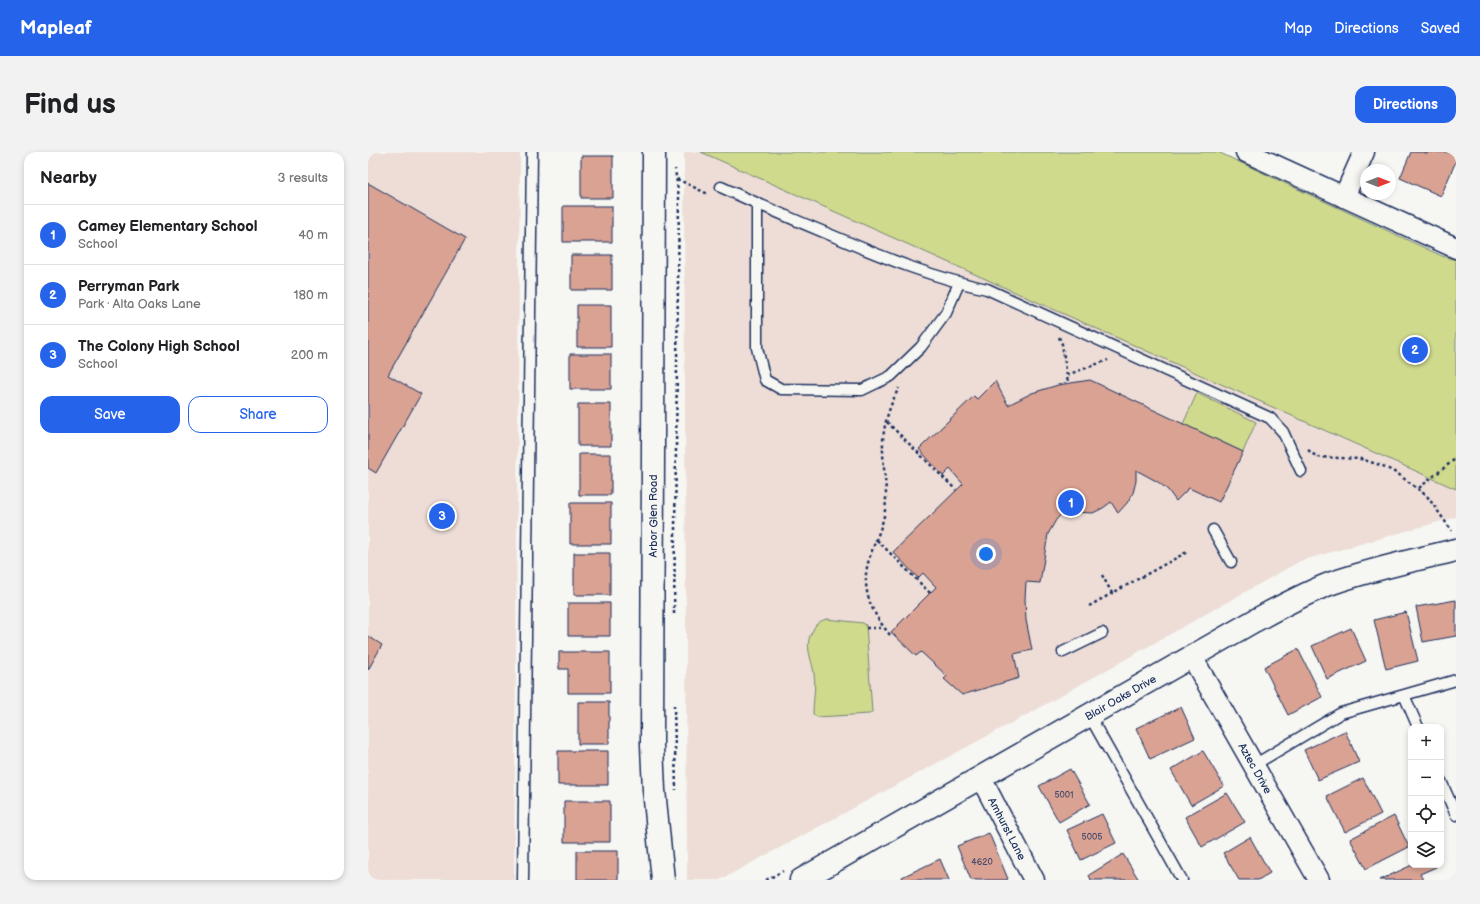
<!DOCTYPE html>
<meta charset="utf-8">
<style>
body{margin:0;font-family:"Balsamiq Sans",sans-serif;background:#f2f2f2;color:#202124}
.controls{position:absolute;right:12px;bottom:12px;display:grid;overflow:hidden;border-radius:8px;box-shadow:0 2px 6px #0003}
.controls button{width:36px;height:36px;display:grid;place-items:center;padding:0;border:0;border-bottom:1px solid #e0e0e0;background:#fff;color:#202124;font:20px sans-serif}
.compass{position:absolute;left:992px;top:12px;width:36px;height:36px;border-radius:50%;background:#fff;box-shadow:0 2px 6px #0003;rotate:90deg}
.you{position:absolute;left:618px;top:402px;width:14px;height:14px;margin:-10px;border:3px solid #fff;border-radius:50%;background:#1a73e8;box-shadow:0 0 0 6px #1a73e833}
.badge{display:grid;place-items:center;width:26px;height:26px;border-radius:50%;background:#2563eb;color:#fff;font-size:13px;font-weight:700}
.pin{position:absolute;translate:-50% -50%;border:2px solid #fff;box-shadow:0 1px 4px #0006}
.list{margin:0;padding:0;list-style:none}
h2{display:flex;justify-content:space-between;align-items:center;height:52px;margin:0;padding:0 16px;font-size:17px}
h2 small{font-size:13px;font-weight:400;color:#757577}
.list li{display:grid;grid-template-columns:26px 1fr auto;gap:12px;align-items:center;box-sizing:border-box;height:60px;padding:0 16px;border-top:1px solid #e0e0e0}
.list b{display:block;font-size:15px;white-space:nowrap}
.list p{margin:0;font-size:13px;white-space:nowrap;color:#757577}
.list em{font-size:13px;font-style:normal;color:#757577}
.actions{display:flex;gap:8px;padding:12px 16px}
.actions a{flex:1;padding:9px 0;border:1px solid #2563eb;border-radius:12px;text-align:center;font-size:14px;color:#2563eb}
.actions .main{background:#2563eb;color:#fff}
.icon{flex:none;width:22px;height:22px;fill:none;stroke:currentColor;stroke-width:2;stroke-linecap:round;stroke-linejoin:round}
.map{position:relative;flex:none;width:1088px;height:728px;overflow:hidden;border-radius:12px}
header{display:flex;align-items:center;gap:24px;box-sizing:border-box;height:56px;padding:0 20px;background:#2563eb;color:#fff}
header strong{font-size:19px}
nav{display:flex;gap:22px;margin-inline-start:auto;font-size:14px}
.intro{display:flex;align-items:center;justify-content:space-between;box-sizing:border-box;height:96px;padding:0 24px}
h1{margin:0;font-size:28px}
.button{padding:10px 18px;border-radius:12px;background:#2563eb;color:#fff;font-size:14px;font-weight:700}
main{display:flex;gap:24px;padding:0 24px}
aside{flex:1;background:#fff;border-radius:12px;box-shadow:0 2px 6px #0003}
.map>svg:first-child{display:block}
</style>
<header>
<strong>Mapleaf</strong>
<nav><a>Map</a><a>Directions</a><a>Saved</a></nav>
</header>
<div class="intro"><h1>Find us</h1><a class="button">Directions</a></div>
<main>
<aside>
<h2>Nearby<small>3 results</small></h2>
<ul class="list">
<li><span class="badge">1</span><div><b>Camey Elementary School</b><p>School</p></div><em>40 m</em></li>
<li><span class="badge">2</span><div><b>Perryman Park</b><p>Park · Alta Oaks Lane</p></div><em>180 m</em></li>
<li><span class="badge">3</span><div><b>The Colony High School</b><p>School</p></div><em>200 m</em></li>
</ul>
<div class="actions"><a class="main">Save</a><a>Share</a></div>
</aside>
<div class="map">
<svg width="1088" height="728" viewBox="0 0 1088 728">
<rect width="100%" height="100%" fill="#f6f6f2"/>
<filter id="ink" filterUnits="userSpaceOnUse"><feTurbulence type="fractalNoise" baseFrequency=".025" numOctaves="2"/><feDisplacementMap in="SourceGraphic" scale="8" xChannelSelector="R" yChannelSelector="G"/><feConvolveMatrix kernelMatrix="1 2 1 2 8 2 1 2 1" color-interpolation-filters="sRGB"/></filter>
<g filter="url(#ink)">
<path fill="#edddd6" d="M0,0H152L146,728H0Z
M316,0H333L1088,337V365L932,409L662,561L352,728H319Z"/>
<path fill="#cfda8d" stroke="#758476" d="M333,0H850L1074,104L1088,108V337Z
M829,241L888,270L875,300L815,272Z
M459,467L495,471L498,473L504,560L501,562L449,565L445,562C445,549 448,536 446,522C444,506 435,493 445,478C448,471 452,469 459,467Z"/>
<path fill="#d9a293" stroke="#1b2f5e" d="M1043,0H1056L1059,2L1060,0H1088V9L1073,44L1032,26Z
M213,4H245V46H213Z
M0,31L97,87L20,223L53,242L8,321L0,316Z
M195,54H244V90H195Z
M203,103H244V138H203Z
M209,153H243V195H209Z
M202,202H243V237H202Z
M722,228L875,300L851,350L821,336L808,349L800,338L790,330L768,318V329L765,341L759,351L750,361L743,350L735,356L725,361L705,360L694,361L688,368L680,382L672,431L658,430L657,447L658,468L664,498L646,502L651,526L594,543L576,527L579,524L553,500L548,504L523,480L568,435L555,421L550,426L525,400L595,332L582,317L575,324L551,297L606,244L609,247L627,229L640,253L664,241L690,233Z
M210,252H243V294H210Z
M211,302H243V343H211Z
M202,351H243V392H202Z
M206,401H242V443H206Z
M1088,448V484L1055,490L1048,455Z
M200,451H242V484H200Z
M1038,460L1050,509L1018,517L1006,468Z
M983,476L998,509L959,527L944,494Z
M0,484L14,493L0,518Z
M930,497L954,545L920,563L896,515Z
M191,500H242V541H200V517H191Z
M210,550H241V592H210Z
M813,555L827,586L782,607L768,576Z
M977,579L991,610L950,628L936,598Z
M190,599H240V633H190Z
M835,599L856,634L823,653L803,618Z
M702,617L722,652L691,670L671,634Z
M995,626L1013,662L977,680L959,644Z
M859,641L877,670L834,695L817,665Z
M196,649H242V690H196Z
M734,662L748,691L713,708L699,678Z
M1026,664L1041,695L998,717L982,687Z
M621,681L640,727L637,728H603L589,694Z
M882,685L902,721L890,728H871L855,701Z
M209,699H250V728H209Z
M755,702L771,728H723L721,723Z
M572,707L581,728H535L534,725Z
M1044,713H1067L1068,715L1052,722L1055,728H1012Z"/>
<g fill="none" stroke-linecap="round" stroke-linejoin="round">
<defs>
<path id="service" d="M353,35C392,53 431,70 470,86C519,107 567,126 619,137L902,266L915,280L933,319
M389,52V196L397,228L413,237L494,238L523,224L553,195L578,161L591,131
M845,378L863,410
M695,500L734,481
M721,563L814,728
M1050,575L1036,543L1088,528
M886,613L973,561L1036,543
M1073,629L1088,663
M155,728L164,0"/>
<g id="minor">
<path d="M878,0L1088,96"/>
<path d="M976,45L996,0"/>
<path id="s1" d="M824,505L951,728"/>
<path id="s2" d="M613,626L666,728"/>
</g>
<g id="tertiary">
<path d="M286,0L284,594L286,638L295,728"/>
<path id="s3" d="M433,728L886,469C912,455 937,441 964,431C1004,417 1046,408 1088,398"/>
</g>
</defs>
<use href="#service" stroke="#1b2f5e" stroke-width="13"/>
<use href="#minor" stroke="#1b2f5e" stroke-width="23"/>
<use href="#tertiary" stroke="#1b2f5e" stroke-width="25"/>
<path stroke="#1b2f5e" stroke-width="2.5" stroke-dasharray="3 3" stroke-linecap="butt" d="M309,27L340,42
M691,185L694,192L700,231
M699,223L740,208
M519,270L588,338
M940,298L949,305L993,307L1015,314L1030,322L1059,344L1084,379
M1051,336L1087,307L1088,304
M509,388L562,441
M734,423L744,441
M721,454L819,400
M306,462L311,46L307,17
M498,476H515
M522,483C510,468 499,452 498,431C496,408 511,387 516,364C521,340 515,321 515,297C514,277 521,254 531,236
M306,553L308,638
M398,728L415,719"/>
<use href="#service" stroke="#f6f6f2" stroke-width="10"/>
<use href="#minor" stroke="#f6f6f2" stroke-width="20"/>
<use href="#tertiary" stroke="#f6f6f2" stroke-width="22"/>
</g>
</g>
<g text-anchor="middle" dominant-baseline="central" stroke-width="3" stroke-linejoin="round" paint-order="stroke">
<g font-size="9" fill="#4a4c6b">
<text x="696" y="643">5001</text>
<text x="724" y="685">5005</text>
<text x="614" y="710">4620</text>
</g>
<g font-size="11" fill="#1b2f5e" stroke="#f6f6f2">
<text transform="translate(285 364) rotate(-90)">Arbor Glen Road</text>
<text stroke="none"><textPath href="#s3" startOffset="368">Blair Oaks Drive</textPath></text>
<text stroke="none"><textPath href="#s1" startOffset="128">Aztec Drive</textPath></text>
<text stroke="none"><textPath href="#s2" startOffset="57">Amhurst Lane</textPath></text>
</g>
</g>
</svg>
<div class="controls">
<button>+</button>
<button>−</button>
<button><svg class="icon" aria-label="locate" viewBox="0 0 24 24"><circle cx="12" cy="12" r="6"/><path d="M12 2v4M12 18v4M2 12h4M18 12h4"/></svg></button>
<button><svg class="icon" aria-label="layers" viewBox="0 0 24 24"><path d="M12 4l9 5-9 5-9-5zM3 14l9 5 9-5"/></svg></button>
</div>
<svg class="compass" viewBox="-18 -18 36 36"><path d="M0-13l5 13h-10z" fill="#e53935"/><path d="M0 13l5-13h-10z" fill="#757577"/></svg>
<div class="you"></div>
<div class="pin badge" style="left:703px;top:351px">1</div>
<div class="pin badge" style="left:1047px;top:198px">2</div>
<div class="pin badge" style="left:74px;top:364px">3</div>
</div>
</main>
